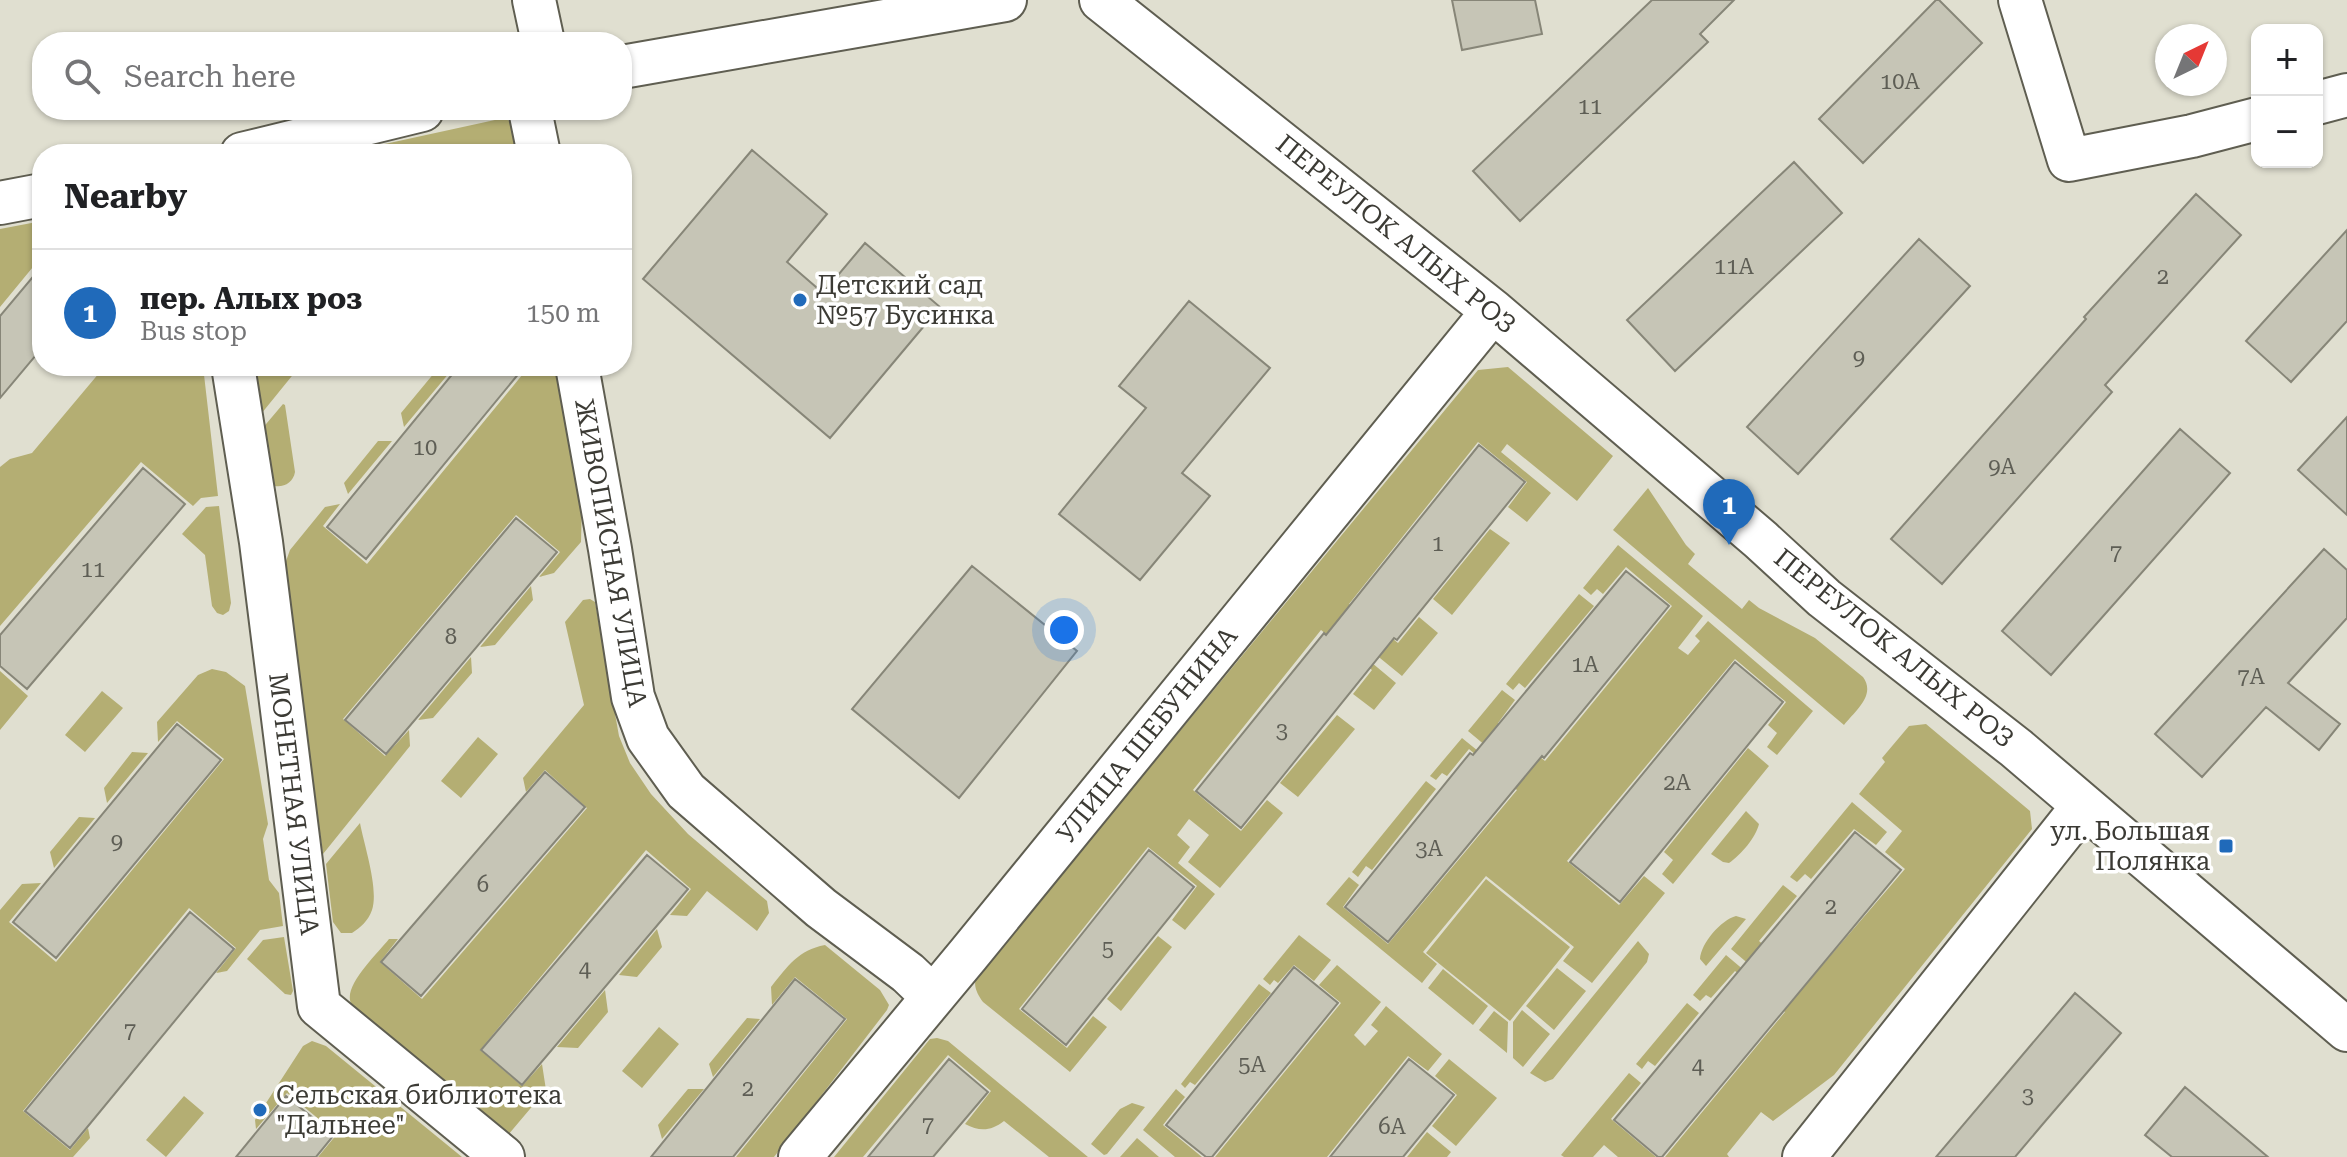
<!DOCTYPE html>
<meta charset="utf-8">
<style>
body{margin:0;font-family:"Roboto Serif",serif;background:#f6f6f6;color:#202124}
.controls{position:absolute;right:24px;top:24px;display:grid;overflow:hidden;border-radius:16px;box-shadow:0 2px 6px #0004}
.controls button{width:72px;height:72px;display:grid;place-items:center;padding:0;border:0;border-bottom:2px solid #e0e0e0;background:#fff;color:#202124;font:40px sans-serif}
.compass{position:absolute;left:2155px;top:24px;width:72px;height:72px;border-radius:50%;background:#fff;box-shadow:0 2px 6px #0004;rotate:43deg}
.you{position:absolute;left:1064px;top:630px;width:28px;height:28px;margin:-20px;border:6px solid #fff;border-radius:50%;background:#1a73e8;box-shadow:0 0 0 12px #1a73e833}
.badge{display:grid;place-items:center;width:52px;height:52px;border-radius:50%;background:#206aba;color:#fff;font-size:26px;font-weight:700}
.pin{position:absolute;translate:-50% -66px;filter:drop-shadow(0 2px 4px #0008)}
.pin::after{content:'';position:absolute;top:42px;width:28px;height:24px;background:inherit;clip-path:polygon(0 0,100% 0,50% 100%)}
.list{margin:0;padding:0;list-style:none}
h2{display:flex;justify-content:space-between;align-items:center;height:104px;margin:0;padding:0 32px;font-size:34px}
h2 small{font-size:26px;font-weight:400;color:#757577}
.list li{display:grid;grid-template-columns:52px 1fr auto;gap:24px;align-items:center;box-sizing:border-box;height:128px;padding:0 32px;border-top:2px solid #e0e0e0}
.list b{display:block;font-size:30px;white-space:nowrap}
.list p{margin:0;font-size:26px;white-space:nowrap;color:#757577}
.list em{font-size:26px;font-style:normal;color:#757577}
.icon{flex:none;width:44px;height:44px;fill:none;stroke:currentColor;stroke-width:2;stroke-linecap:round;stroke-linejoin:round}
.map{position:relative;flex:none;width:2347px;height:1157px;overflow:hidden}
.search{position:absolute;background:#fff;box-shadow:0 2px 6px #0004;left:32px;top:32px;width:600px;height:88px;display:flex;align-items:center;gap:20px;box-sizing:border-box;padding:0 28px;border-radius:32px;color:#757577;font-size:30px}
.panel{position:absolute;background:#fff;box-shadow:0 2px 6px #0004;left:32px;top:144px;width:600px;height:232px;border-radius:32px}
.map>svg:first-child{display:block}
</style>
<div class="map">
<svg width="2347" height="1157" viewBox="0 0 2347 1157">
<rect width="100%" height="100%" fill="#e0dfd0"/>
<path fill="#b4ae73" d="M504,118L515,124L520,154H339Z
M42,221V256L0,307V229Z
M105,366H203L218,496L201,498L193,506L141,462L0,626V467L10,459L32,453Z
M252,366H300L257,419Z
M525,366H558L582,503L581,542L554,573L539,577L560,552L516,515L343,719L385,756L409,730L410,746L323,854L282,572L290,550L325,507L340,504L323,526L367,564L527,369Z
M1508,367L1613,456L1577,501L1507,444L1501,452L1551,493L1527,522L1508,507L1527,482L1478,442L1349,604L1398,643L1419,617L1438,633L1402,676L1353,636L1347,642L1396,683L1374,710L1353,694L1372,670L1321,630L1193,790L1241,831L1267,800L1283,813L1220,888L1188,862L1209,835L1189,819L1177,835L1190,847L1178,863L1215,894L1185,930L1172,920L1197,886L1148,847L1019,1009L1067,1048L1093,1016L1107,1027L1070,1072L983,1002C978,995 973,987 976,978L1478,370Z
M435,372H450L404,427L401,413Z
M283,404L285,405L295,472C293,484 280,490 269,484L261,430Z
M378,441H392L348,494L344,483Z
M1648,488L1686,545L1695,554L1688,564L1742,609L1749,600L1759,608L1815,638L1863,677C1876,695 1856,710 1844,725L1613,530Z
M219,506L231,603L229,611L223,615L217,613L212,606L205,555L182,534L206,507Z
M1490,529L1510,543L1452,615L1433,599Z
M1618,545L1703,616L1678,648L1688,655L1700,641L1695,636L1708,621L1813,711L1777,755L1767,747L1777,733L1768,725L1786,702L1735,659L1567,861L1619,905L1644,876L1665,893L1592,983L1563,961L1574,947L1486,876L1423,952L1437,964L1422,983L1326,904L1349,877L1359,885L1343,907L1388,944L1517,790L1469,749L1447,776L1442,773L1436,780L1430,776L1462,738L1499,768L1504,761L1468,731L1502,690L1515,700L1498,723L1545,761L1672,606L1626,567L1603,594L1597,589L1591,595L1583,588Z
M531,586L533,600L495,645L480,647Z
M1579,594L1594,606L1525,688L1519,683L1513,690L1506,684Z
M590,599L595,602L619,736L630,763L651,794L688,834L767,901L769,913L757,931L707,891L687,916L670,915L691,889L646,850L480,1050L522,1086L542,1064L546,1090L508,1135L355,1012C354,1009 350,1002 350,1000C347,982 378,953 389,939H398L380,962L422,999L587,808L545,770L526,792L523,778L584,705L565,622L583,600Z
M471,657L472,673L433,718L418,720Z
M212,669L226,672L245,686L268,824L263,839L269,880L279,893L283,926L260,930L227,971L216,973L236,948L189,908L23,1111L70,1150L88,1128L90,1138L73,1157H0V910L22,884L41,883L9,922L56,962L224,759L177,721L158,742L157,722L198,675Z
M0,671L28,696L0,730Z
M102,691L123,708L85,752L65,735Z
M1337,715L1355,729L1298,797L1280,783Z
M1926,724L2030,811L2032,829L1834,1075L1773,1121L1761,1112L1727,1154L1729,1157H1665L1785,1012L1763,994L1771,983L1731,949L1783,885L1797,896L1759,941L1807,983L1905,869L1885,852L1902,831L1859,794L1885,762L1882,758L1909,726Z
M478,737L498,754L461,798L441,781Z
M1748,748L1769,766L1673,884L1662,874L1673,860L1664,852Z
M132,752L148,753L107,803L104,788Z
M1426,781L1436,789L1372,870L1366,866L1358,877L1352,872Z
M1852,802L1887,832L1876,845L1854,829L1811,879L1805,874L1797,882L1790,877Z
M1746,811L1759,824C1756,837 1741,855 1729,863L1723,862L1711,854Z
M79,817L95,818L54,868L50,852Z
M360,823C364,845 379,889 372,910C368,921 361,927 352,933H341L333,922L326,864Z
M1486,879L1570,947L1510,1021L1426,953Z
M1736,916L1746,919L1706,966L1700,959C1701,943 1721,920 1736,916Z
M657,929L662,947L637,977L619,975Z
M1299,935L1331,960L1314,981L1294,965L1278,983L1274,980L1270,985L1263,979Z
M1158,936L1172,947L1121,1011L1107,999Z
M284,937L293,991L291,995L285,994L247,959L263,940Z
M1638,941L1649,954L1647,962L1553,1079L1545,1082L1530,1073Z
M825,945L880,990L889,1005L887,1010L774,1157H736L847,1019L795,977L772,1005L771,987C788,966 798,950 825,945Z
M1726,955L1758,982L1754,986L1735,971L1711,998L1706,995L1700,1001L1693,995Z
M1337,965L1381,1002L1354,1035L1365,1046L1378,1031L1371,1025L1386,1006L1442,1054L1428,1071L1408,1056L1327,1157H1215L1341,1003L1319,985Z
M1557,968L1586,991L1554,1030L1526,1006Z
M1443,969L1488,1006L1473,1025L1428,988Z
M1259,984L1271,993L1195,1085L1190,1082L1185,1088L1181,1084Z
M605,990L608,1012L578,1048L557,1047Z
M1687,1003L1699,1013L1655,1066L1648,1061L1642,1069L1636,1064Z
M1522,1010L1550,1034L1523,1067L1513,1058V1022Z
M1494,1011L1508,1022L1507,1053L1479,1030Z
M747,1018L760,1019L713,1077L709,1064Z
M659,1027L679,1044L642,1088L622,1071Z
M937,1038L948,1041L1088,1157H1049L1004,1121C991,1131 980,1132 965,1124L991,1091L948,1055L863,1157H834L930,1039Z
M312,1041L326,1046L462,1157H318L337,1134L287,1093L256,1129L255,1120L303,1046Z
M1449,1059L1497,1098L1456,1146L1432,1126L1457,1095L1435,1076Z
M1629,1073L1641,1083L1611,1119L1656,1157H1618L1604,1145L1593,1157H1564L1561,1155Z
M688,1089H704L662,1139L658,1125Z
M1176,1089L1185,1097L1163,1125L1202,1157H1175L1143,1130Z
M184,1096L204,1113L166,1157L146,1140Z
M1132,1103L1145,1107L1107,1154L1104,1155L1091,1144L1120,1109Z
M1427,1132L1451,1152L1447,1157H1407Z
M1137,1138L1159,1157H1120Z"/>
<path fill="#c6c5b6" stroke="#878678" stroke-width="2" d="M1452,0H1535L1542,34L1462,50Z
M1652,0H1734L1700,34L1708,42L1520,221L1473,171Z
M1936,0H1939L1982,43L1863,163L1819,119Z
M752,150L827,214L787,262L823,293L865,243L940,307L830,438L643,279Z
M1794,162L1842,213L1675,371L1627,320Z
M2196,194L2241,235L2105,385L2112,392L1942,584L1891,539L2086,319L2084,317Z
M2347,230V321L2291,382L2246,341Z
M1919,239L1970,286L1798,474L1747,427Z
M42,266V348L0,398V316Z
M1189,301L1270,368L1182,473L1210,496L1140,580L1059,514L1146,408L1119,386Z
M459,366H525L366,559L327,527Z
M2347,417V515L2298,470Z
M2180,429L2230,473L2051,675L2002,631Z
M1479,445L1525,482L1397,640L1394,638L1241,828L1196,791L1324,633L1326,635Z
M143,468L185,504L27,689L0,666V635Z
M516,518L557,552L386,754L345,720Z
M2324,549L2347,570V618L2288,683L2340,724L2319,750L2266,707L2202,777L2155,734Z
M972,566L1077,651L959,798L852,709Z
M1626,571L1669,606L1544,758L1542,756L1388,942L1345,907L1470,753L1473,755Z
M1735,662L1783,702L1620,902L1570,862Z
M177,724L221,760L56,958L13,922Z
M545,772L585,807L421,996L381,962Z
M1855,832L1901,870L1662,1157H1658L1614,1120Z
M1149,850L1194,887L1066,1045L1022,1009Z
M647,855L688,889L522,1085L481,1050Z
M190,912L234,949L70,1148L25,1111Z
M1294,967L1338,1003L1212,1157H1206L1166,1125Z
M795,979L845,1019L733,1157H651Z
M2075,993L2121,1033L2042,1125L2015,1157H1936Z
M949,1059L988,1092L933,1157H868Z
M1409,1059L1454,1095L1403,1157H1330Z
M2185,1087L2268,1157H2172L2145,1135Z
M286,1096L334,1135L316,1157H236Z"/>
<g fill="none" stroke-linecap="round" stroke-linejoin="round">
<defs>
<path id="minor" d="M534,0L543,42
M1101,0L1493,311L1761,540L1824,598L2016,748L2347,1030
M2020,0L2069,160L2192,136L2257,119
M622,67L1005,0
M2317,103L2347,95
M530,110L539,154
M242,154L422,110
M0,203L42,195
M233,366L261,542L319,1006L503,1157
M577,366L610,549L633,697L648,738L686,791L821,908L908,973L932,996
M800,1157L968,955L1493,311
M1804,1157L2083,806"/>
</defs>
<use href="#minor" stroke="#5f5e51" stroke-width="46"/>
<use href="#minor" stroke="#fff" stroke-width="42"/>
</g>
<g fill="#206aba" stroke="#fff" stroke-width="3">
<circle cx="800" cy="300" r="8"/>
<rect x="2218" y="838" width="16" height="16" rx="4"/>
<circle cx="260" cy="1110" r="8"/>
</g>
<g text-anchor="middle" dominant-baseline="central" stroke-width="7" stroke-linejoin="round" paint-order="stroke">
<g font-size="22" fill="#5e5e55">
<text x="1900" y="81">10А</text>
<text x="1590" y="106">11</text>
<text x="1734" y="266">11А</text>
<text x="2163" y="276">2</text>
<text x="1859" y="357">9</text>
<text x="425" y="447">10</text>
<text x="2002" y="466">9А</text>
<text x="1438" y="543">1</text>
<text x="2116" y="552">7</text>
<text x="93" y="569">11</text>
<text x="451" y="636">8</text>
<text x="1585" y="664">1А</text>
<text x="2251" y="676">7А</text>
<text x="1282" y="730">3</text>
<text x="1677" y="782">2А</text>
<text x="117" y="841">9</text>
<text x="1429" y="848">3А</text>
<text x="483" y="884">6</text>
<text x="1831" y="906">2</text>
<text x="1108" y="948">5</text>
<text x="585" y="969">4</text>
<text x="130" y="1030">7</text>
<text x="1252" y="1064">5А</text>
<text x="1698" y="1066">4</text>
<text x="748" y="1088">2</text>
<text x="2028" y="1095">3</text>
<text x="928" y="1124">7</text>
<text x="1392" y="1126">6А</text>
</g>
<g font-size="26" fill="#3c3b35" stroke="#fff">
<text transform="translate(1396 234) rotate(39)">ПЕРЕУЛОК АЛЫХ РОЗ</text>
<text transform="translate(611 553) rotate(80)">ЖИВОПИСНАЯ УЛИЦА</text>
<text transform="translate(1894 648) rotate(39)">ПЕРЕУЛОК АЛЫХ РОЗ</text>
<text transform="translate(1147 735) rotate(-51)">УЛИЦА ШЕБУНИНА</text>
<text transform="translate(294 804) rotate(83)">МОНЕТНАЯ УЛИЦА</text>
</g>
<g font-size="26" fill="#3c3b35" stroke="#fff" text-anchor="start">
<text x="816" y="285">Детский сад<tspan x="816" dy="30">№57 Бусинка</tspan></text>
<text x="2210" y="831" text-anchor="end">ул. Большая<tspan x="2210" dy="30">Полянка</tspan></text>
<text x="276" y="1095">Сельская библиотека<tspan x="276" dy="30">"Дальнее"</tspan></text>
</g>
</g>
</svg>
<div class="controls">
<button>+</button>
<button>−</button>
</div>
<svg class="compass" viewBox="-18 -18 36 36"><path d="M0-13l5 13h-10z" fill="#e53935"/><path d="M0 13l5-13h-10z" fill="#757577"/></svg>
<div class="you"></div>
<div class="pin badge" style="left:1729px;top:545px">1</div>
<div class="search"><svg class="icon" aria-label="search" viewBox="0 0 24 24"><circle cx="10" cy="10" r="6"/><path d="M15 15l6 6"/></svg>Search here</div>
<section class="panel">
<h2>Nearby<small></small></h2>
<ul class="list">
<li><span class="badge">1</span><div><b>пер. Алых роз</b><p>Bus stop</p></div><em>150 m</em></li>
</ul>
</section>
</div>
